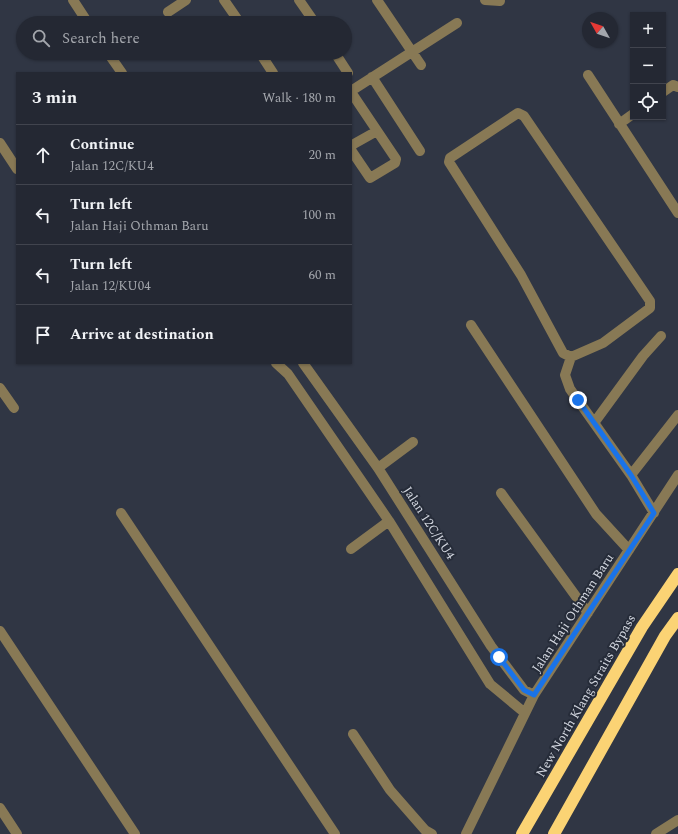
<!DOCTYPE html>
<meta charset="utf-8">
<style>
body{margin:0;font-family:Spectral,serif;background:#2c303b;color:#f1f3f6}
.controls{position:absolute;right:12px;top:12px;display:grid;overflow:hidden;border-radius:0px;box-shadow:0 1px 3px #0004}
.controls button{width:36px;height:36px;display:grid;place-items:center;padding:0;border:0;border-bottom:1px solid #41444e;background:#242833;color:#f1f3f6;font:20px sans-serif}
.compass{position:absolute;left:582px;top:12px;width:36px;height:36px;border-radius:50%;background:#242833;box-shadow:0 1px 3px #0004;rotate:310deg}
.stop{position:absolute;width:12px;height:12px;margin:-9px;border:3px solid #1a73e8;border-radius:50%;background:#fff}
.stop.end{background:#1a73e8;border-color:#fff;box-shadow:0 1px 4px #0008}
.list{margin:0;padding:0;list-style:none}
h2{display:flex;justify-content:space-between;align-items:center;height:52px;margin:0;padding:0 16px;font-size:17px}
h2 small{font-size:13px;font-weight:400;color:#a3a6ac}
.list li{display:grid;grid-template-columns:26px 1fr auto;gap:12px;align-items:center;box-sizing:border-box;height:60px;padding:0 16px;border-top:1px solid #41444e}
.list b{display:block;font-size:15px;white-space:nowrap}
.list p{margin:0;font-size:13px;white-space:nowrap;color:#a3a6ac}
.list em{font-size:13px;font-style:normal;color:#a3a6ac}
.icon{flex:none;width:22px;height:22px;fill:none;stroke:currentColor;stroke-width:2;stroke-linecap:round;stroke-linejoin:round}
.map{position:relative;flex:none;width:678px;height:834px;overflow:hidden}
.search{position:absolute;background:#242833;box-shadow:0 1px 3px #0004;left:16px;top:16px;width:336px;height:44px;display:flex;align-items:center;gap:10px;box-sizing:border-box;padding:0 14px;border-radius:22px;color:#a3a6ac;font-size:15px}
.panel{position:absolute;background:#242833;box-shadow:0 1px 3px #0004;left:16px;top:72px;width:336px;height:292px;border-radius:0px}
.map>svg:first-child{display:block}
</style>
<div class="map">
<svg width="678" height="834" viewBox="0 0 678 834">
<rect width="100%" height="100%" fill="#303644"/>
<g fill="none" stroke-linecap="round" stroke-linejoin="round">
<path stroke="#887955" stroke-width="10" d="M73,0L88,23
M224,0L240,23
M299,0L315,23
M377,0L421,65
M485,0L500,1
M168,12L186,0
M108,53L122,73
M260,53L273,73
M335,53L348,73
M588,75L678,213
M372,77L420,151
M351,91L457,23
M351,92L396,159L395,163L370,178L351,150
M663,92L673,85L678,87
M518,113L524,116L650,301V308L603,343L571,357L563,353L521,275L449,162L450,158Z
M619,124L633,114
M0,143L17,169
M351,149L352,145L377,131
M471,325L596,514L629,550
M571,357L565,375L570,389L631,475L654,513
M276,363L288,374L389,521L490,684L525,713
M303,363L378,468L491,646L524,690L534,695
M0,388L14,408
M594,423L643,356L661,336
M378,468L413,442
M631,475L678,415
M501,493L588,613
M121,513L335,834
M351,549L389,521
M0,631L135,834
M353,734L390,790L425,830L432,834
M0,808L17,834
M466,834L534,695L678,475
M656,834L678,820"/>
<path stroke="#fbd374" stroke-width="12" d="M522,834L642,627L678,574
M554,834L665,636L678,618"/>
</g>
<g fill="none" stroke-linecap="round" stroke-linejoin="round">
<path stroke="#1a73e8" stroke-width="5" d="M499,657L524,690L534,695L654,513L631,475L578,400"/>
</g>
<g text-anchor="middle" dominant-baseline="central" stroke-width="4" stroke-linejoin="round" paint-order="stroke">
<g font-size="13" fill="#d2d6df" stroke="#262c39">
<text transform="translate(429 523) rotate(57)">Jalan 12C/KU4</text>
<text transform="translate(573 613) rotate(-57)">Jalan Haji Othman Baru</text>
<text transform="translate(586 696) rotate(-60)">New North Klang Straits Bypass</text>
</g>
</g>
</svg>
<div class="controls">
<button>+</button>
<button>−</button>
<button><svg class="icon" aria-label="locate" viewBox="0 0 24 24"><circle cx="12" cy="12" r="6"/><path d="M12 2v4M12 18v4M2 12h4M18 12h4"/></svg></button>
</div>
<svg class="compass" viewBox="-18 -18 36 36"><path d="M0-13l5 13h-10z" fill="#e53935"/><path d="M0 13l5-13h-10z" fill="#a3a6ac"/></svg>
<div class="stop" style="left:499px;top:657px"></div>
<div class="stop end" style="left:578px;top:400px"></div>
<div class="search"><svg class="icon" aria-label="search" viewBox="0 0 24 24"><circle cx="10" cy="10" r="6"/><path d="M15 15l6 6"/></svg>Search here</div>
<section class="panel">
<h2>3 min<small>Walk · 180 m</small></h2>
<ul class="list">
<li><svg class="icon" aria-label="ahead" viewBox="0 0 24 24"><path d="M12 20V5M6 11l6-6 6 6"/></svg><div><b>Continue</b><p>Jalan 12C/KU4</p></div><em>20 m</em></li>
<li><svg class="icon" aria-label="left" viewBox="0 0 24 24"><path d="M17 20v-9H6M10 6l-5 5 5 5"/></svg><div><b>Turn left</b><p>Jalan Haji Othman Baru</p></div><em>100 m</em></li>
<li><svg class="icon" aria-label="left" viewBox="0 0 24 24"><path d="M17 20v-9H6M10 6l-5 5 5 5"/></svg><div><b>Turn left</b><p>Jalan 12/KU04</p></div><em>60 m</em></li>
<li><svg class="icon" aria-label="arrive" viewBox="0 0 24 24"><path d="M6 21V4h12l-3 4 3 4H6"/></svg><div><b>Arrive at destination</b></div></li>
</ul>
</section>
</div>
